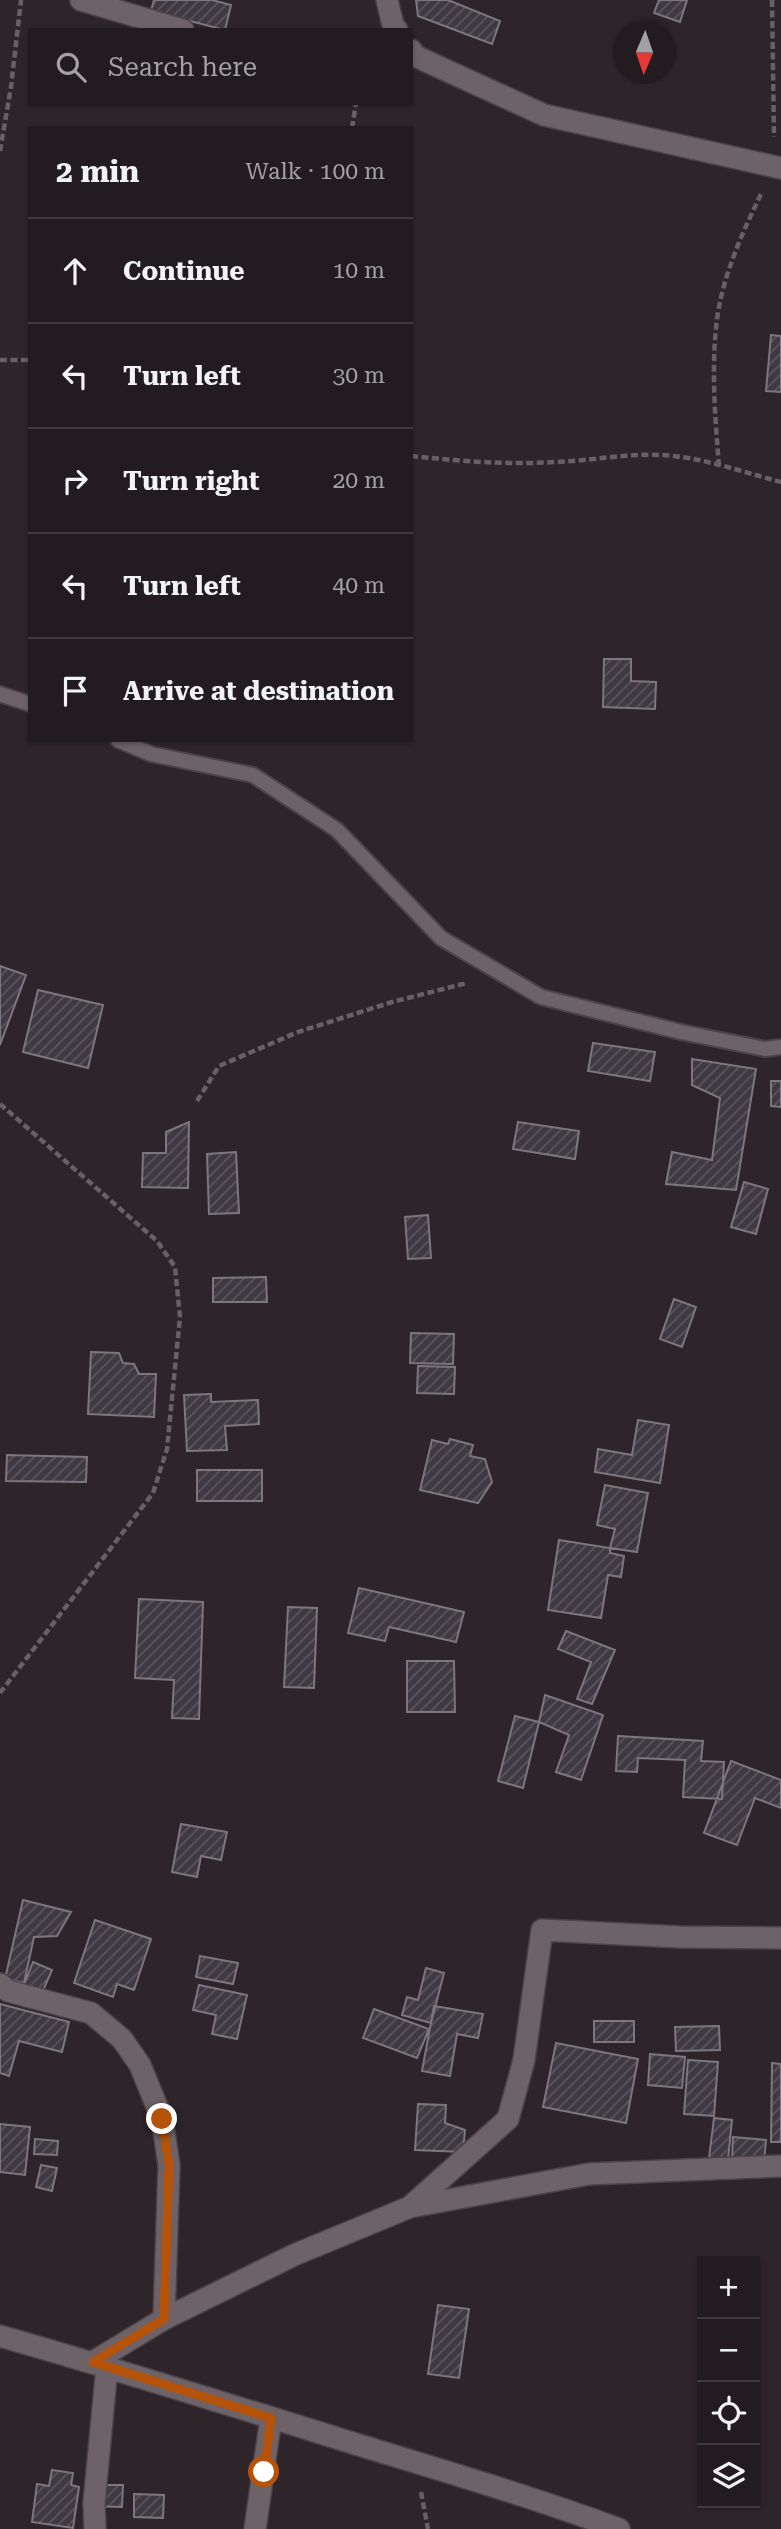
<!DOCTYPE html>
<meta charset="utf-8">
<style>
body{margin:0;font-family:"Roboto Serif",serif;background:#2e292d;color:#f1f3f6}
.controls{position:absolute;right:21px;bottom:21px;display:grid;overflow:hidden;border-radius:0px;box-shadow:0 2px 5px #0004}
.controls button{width:63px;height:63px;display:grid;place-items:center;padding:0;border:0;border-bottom:2px solid #3f3a3e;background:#221c20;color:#f1f3f6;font:35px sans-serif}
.compass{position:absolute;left:613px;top:21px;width:63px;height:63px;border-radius:50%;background:#221c20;box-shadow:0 2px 5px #0004;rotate:182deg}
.stop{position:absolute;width:21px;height:21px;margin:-16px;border:5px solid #b45309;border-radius:50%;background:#fff}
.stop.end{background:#b45309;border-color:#fff;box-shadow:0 2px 7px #0008}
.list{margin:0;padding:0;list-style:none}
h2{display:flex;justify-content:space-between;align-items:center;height:91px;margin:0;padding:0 28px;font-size:30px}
h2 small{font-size:23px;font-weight:400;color:#a2a1a5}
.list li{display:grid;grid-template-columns:46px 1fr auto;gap:21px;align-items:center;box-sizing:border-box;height:105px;padding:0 28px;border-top:2px solid #3f3a3e}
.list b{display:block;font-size:26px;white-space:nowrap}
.list em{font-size:23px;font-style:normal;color:#a2a1a5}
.icon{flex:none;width:38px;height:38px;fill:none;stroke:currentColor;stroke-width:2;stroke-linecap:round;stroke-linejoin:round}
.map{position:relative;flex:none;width:781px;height:2529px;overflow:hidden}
.search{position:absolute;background:#221c20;box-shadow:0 2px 5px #0004;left:28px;top:28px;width:385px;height:77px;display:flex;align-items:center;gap:18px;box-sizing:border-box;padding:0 24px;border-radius:0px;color:#a2a1a5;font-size:26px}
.panel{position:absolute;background:#221c20;box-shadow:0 2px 5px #0004;left:28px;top:126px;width:385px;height:616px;border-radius:0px}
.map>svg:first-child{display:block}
</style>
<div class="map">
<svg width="781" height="2529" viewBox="0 0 781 2529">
<defs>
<pattern id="building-hatch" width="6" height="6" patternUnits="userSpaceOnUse" patternTransform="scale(1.75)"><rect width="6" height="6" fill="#3f3942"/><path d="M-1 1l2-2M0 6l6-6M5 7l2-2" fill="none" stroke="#5b565e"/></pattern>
</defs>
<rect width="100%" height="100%" fill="#2e252a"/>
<path fill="url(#building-hatch)" stroke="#7c7680" stroke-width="2" d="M154,0H212L231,5L225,30L151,11Z
M416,0H448L500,21L492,44L418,16Z
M659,0H687L680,22L654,13Z
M771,335L781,336V392L766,391Z
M604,659H631V681L656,682L655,709L603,707Z
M0,966L26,975L0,1045Z
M38,990L103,1005L88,1068L23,1052Z
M593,1043L655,1052L650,1081L588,1071Z
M692,1059L756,1069L736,1190L666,1184L672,1152L712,1160L720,1098L692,1085Z
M771,1081H781V1107L771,1106Z
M189,1122L188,1188L142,1187L143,1153H166V1132Z
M518,1122L579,1131L575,1159L513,1149Z
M236,1152L239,1213L209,1214L207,1154Z
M744,1182L768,1189L756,1234L731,1227Z
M428,1215L431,1258L408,1259L405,1217Z
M266,1277L267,1302H213V1278Z
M674,1299L696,1307L682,1347L660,1339Z
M411,1333L454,1334L453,1364L410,1363Z
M91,1352L119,1353L123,1363L134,1364L139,1374H156L154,1417L88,1414Z
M418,1366L455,1367L454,1394L417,1393Z
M211,1394V1402L258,1400L259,1424L225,1426L227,1450L187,1451L184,1395Z
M638,1420L669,1425L660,1483L595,1472L598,1449L632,1455Z
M450,1439L473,1445L470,1456L485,1459L492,1482L478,1503L420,1490L432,1440L448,1444Z
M7,1455L87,1457L86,1482L6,1481Z
M197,1470H262V1501H197Z
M605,1485L648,1493L637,1552L610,1548L615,1529L597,1525Z
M559,1540L610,1548V1553L624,1556L621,1577L608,1575L601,1618L548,1610Z
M359,1588L464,1612L456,1642L389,1627L385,1641L348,1633Z
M139,1599L203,1602L199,1719L172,1718L174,1680L135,1678Z
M288,1607L317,1608L314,1688L284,1687Z
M566,1631L615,1650L592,1704L577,1699L591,1662L558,1649Z
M407,1661H454L455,1712H407Z
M545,1695L603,1715L581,1780L556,1772L569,1735L539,1722Z
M515,1716L539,1722L523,1788L498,1781Z
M618,1736L703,1741L701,1761L724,1762L722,1799L683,1797L685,1760L638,1758L637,1772L616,1771Z
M731,1761L781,1780V1808L755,1798L737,1845L704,1833Z
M181,1824L227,1832L221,1860L201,1856L197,1877L172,1872Z
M23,1900L71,1912L57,1936L34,1937L24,1983L5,1979Z
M95,1920L151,1939L134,1990L117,1984L113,1997L74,1983Z
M200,1956L238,1963L233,1984L196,1977Z
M33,1962L52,1970L42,1993L24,1985Z
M426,1968L444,1973L431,2023L402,2015L407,1997L418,2000Z
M199,1985L247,1995L237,2039L212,2034L216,2015L193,2010Z
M0,2004L69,2022L62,2052L19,2041L9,2076L0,2073Z
M434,2006L483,2014L478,2038L457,2034L450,2076L422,2071Z
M374,2009L429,2029L417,2058L363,2038Z
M594,2021H634V2042H594Z
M719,2026L720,2050L676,2051L675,2027Z
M556,2043L638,2059L626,2123L543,2107Z
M650,2054L685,2057L682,2088L648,2085Z
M688,2060L718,2062L714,2116L684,2114Z
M772,2063L781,2064V2142H771Z
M418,2104L446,2105L445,2123L465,2130L463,2152L415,2150Z
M714,2118L732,2120L728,2160L709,2158Z
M0,2124L30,2127L25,2175L0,2172Z
M733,2137L766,2140L764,2162L732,2159Z
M35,2139L58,2141L57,2155L34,2154Z
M41,2165L57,2168L52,2191L36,2187Z
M438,2305L469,2309L459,2378L428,2374Z
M52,2470L73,2473L71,2485L79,2487L73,2528L32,2522L37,2484L49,2486Z
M88,2485H123L122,2507L88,2506Z
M134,2494L164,2495L163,2518L134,2517Z"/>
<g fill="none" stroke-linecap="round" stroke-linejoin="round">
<defs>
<path id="lane" d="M0,694L30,704
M118,740L151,754L253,775L337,830L441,938L541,997L681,1032L765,1049L781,1047"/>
<path id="street" d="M81,0L183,30
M387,0L393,25L397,30
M411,50L415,56L544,115L781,168
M0,1984L8,1991L91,2013L122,2039L140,2065L162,2119L169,2165L164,2319
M411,2206L508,2119L524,2060L542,1930L680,1937L781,1938
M0,2336C116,2369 231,2405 346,2441C437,2469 530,2496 619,2529
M93,2362L164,2319L294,2255L410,2207L589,2174L781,2166
M95,2529L94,2503L107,2367
M255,2529L271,2418"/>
</defs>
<use href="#lane" stroke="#4b4348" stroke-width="18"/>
<use href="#street" stroke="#4b4348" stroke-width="24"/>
<path stroke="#696065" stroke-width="4.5" stroke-dasharray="7 3.5" stroke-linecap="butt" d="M772,0L774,137
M352,128L356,103
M0,151L11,87L21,0
M0,360H30
M411,456C459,461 507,465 555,462C591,461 626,453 661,455C702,457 742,472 781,482
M719,466C715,417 711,368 717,319C723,275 743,231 762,192
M197,1101L219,1066L298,1032L392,1002L467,983
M0,1104L157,1241L175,1267L180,1317L167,1449L153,1493L0,1693
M421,2492L428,2529"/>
<use href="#lane" stroke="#6e6269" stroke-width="14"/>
<use href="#street" stroke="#6e6269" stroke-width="21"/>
</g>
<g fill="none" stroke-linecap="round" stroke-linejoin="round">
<path stroke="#b45309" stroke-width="9" d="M162,2119L169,2165L164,2319L93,2362L271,2418L264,2472"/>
</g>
</svg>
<div class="controls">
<button>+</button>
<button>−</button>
<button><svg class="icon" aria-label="locate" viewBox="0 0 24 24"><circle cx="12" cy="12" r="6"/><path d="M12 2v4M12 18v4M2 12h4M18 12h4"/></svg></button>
<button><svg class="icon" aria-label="layers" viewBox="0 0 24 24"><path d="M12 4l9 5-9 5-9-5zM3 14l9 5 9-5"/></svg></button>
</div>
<svg class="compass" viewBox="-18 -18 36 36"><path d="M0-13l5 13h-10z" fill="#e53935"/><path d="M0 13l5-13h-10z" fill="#a2a1a5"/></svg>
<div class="stop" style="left:264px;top:2472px"></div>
<div class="stop end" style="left:162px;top:2119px"></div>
<div class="search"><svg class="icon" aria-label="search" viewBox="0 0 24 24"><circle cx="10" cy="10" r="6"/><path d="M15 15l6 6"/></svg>Search here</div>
<section class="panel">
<h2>2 min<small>Walk · 100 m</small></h2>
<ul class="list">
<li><svg class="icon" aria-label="ahead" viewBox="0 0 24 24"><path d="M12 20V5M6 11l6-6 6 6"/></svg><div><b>Continue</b></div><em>10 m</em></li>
<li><svg class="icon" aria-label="left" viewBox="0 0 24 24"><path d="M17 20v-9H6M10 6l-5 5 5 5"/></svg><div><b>Turn left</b></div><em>30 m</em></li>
<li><svg class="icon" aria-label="right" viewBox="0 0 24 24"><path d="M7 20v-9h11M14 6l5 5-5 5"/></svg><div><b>Turn right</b></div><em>20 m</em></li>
<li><svg class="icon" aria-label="left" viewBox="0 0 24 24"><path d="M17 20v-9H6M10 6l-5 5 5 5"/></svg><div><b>Turn left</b></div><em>40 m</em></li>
<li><svg class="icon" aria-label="arrive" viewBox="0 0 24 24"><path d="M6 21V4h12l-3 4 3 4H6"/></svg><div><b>Arrive at destination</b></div></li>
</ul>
</section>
</div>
